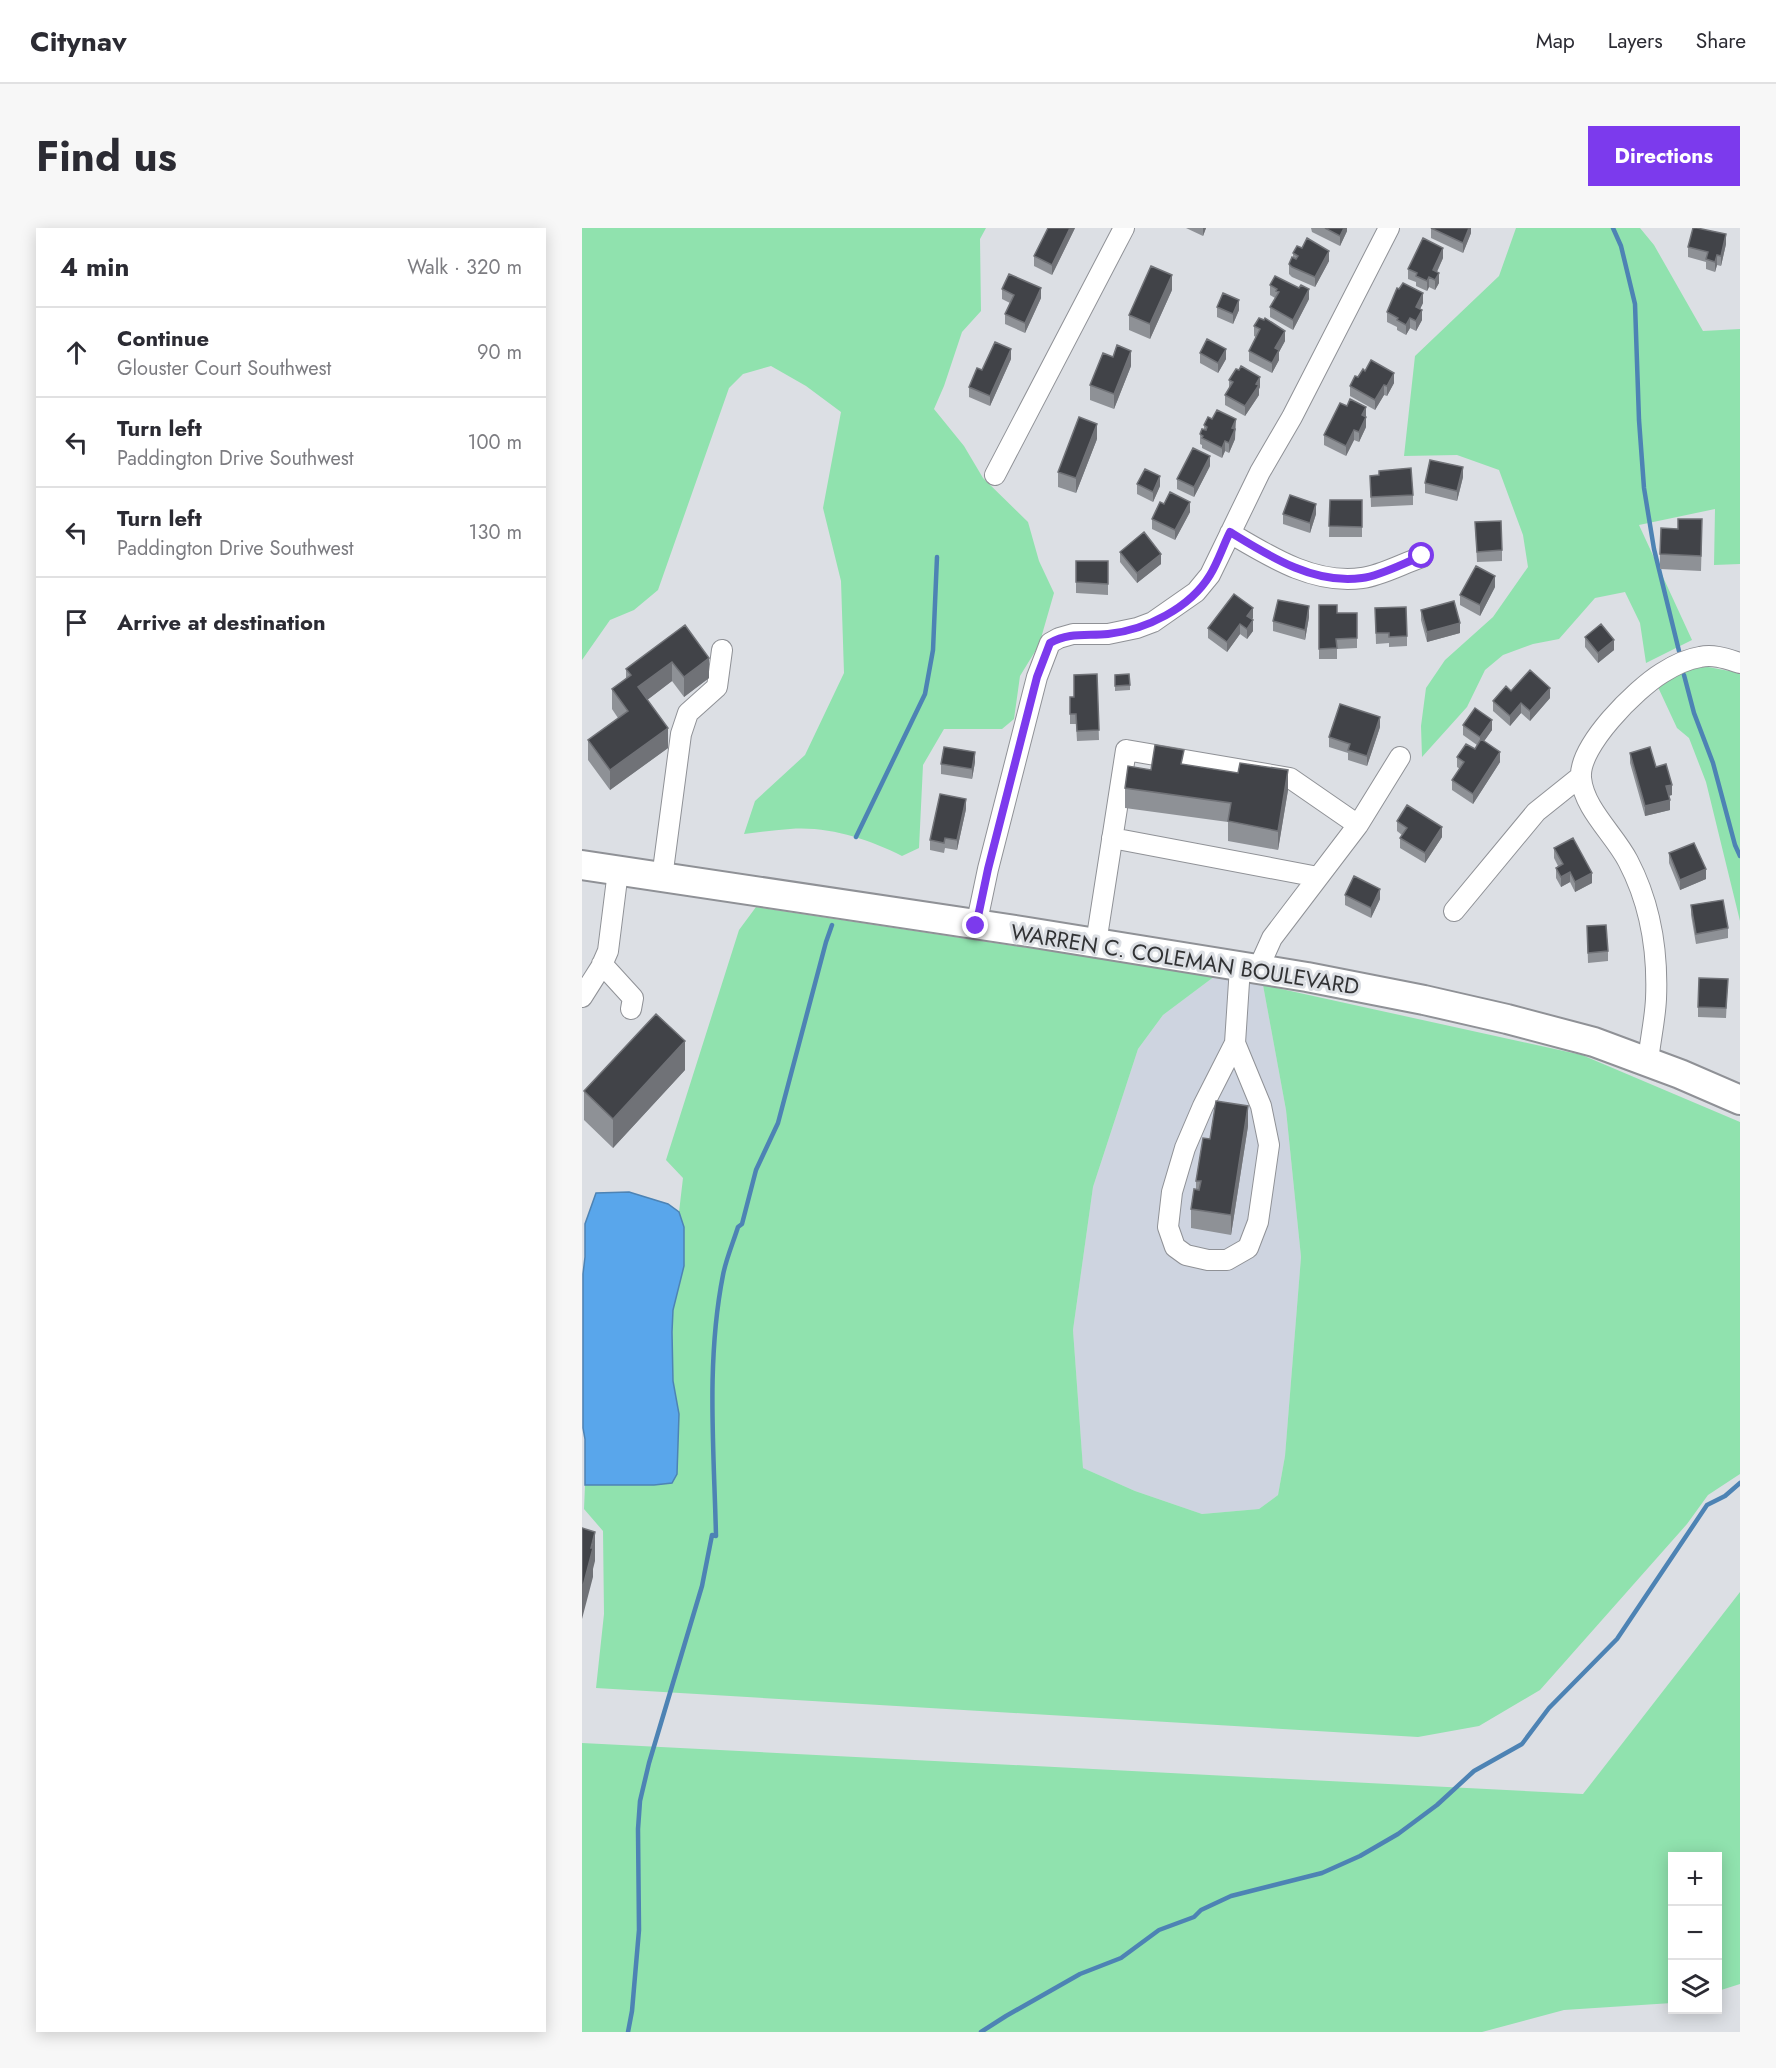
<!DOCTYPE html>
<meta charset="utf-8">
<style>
body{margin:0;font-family:Jost,sans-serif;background:#f7f7f7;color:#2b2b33}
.controls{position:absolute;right:18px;bottom:18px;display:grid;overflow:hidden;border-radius:0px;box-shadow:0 3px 15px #0003}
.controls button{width:54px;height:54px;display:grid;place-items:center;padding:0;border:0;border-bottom:2px solid #e1e1e2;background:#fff;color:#2b2b33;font:30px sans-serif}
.stop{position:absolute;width:18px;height:18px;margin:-14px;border:4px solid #7c3aed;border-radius:50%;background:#fff}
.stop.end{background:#7c3aed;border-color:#fff;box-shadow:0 2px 6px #0008}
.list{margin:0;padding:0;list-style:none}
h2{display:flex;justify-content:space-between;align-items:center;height:78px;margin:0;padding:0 24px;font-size:26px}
h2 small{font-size:20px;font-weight:400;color:#7c7c81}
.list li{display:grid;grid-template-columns:39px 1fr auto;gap:18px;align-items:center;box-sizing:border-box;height:90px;padding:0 24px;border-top:2px solid #e1e1e2}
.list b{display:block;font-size:22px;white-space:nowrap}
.list p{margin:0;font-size:20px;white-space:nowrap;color:#7c7c81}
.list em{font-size:20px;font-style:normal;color:#7c7c81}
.icon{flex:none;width:33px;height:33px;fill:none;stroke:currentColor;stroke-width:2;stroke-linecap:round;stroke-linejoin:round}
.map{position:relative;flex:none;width:1158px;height:1804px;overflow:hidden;border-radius:0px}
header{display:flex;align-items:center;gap:36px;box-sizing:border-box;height:84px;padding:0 30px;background:#fff;border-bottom:2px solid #e1e1e2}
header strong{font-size:28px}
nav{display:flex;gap:33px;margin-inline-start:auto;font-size:21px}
.intro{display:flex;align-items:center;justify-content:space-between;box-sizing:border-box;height:144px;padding:0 36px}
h1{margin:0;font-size:42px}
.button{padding:15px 27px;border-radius:0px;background:#7c3aed;color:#fff;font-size:21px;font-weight:700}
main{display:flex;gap:36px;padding:0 36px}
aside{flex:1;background:#fff;border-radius:0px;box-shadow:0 3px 15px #0003}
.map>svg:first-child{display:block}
</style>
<header>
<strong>Citynav</strong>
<nav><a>Map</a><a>Layers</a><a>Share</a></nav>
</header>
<div class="intro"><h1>Find us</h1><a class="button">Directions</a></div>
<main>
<aside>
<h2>4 min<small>Walk · 320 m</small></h2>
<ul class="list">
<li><svg class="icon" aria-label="ahead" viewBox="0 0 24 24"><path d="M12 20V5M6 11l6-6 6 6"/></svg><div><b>Continue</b><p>Glouster Court Southwest</p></div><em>90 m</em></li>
<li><svg class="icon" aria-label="left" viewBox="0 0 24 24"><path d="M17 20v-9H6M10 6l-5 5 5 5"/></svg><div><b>Turn left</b><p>Paddington Drive Southwest</p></div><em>100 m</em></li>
<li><svg class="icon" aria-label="left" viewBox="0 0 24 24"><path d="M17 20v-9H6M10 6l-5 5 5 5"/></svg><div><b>Turn left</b><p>Paddington Drive Southwest</p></div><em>130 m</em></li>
<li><svg class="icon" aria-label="arrive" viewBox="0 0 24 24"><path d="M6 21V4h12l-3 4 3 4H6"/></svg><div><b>Arrive at destination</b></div></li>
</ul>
</aside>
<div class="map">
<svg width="1158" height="1804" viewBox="0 0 1158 1804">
<rect width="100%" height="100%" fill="#dcdfe4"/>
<path fill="#ced4e0" d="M633,748L681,757L704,882L719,1029L703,1228L696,1267L677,1281L620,1286L553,1263L501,1240L491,1102L511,959L556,821L581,787Z"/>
<path fill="#90e2ae" d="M0,0H404L398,11L399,83L380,104L362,158L352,181L382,218L401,250L446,294L457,333L472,365L457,417L438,448L432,491L420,501H362L341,537L337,620L320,628C286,611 247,598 208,601C193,602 178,604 162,606L173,573L223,527L262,445L259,353L241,280L259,184L224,158L189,138L161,146L147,160L76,362L52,382L28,392L0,432Z
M934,0H1058L1072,17L1121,103L1158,101V336L1132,337L1133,281L1057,297L1110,412L1064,435L1058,395L1043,364L1013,370L977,411L951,416L921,427L903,442L885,479L840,529L839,498L844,460L863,432L911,389L946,339L941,307L917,242L875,227L822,228L833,128L917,48Z
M1126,439L1158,445V693L1124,554L1107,510L1095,500L1075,457L1109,440Z
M174,679L633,748L581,787L556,821L511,959L491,1102L501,1240L553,1263L620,1286L677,1281L696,1267L703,1228L719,1029L704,882L681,757L1000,827L1158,894V1246L1126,1267L1105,1296L958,1462L897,1498L836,1509L14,1460L22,1386L21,1303L2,1281L3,1257H72L97,1186L91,1153L90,1104L91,1082L102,1038V999L97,984L101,950L84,932L157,702Z
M1158,1364V1756L1136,1763V1628H1090V1775L982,1782L900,1804H0V1515L1001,1566Z"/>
<path fill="#59a6eb" stroke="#4d83b4" stroke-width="1.5" d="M47,964L86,976L97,984L102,999V1038L91,1082L90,1104L91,1153L97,1186L95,1246L90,1255L72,1257H3V1211L1,1200V1046L3,1029V996L14,965Z"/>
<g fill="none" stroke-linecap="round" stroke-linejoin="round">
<path stroke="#4d83b4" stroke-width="4.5" d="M1031,0L1039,18L1053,76L1057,192L1062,260L1072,321L1097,423
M1102,447L1112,485L1131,535L1153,617L1158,628
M274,609L343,466L351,422L355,329
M46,1804L50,1783L57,1702L56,1601L58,1573L67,1535L120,1358L130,1307L134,1308C132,1222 124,1133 141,1047C144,1031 151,1015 156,999L160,996L174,942L196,895L244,714L250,697
M399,1804L424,1788L498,1746L539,1730L577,1702L612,1689L619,1682L649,1668L740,1645L778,1628L816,1606L855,1577L892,1543L940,1516L967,1480L1035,1411L1125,1277L1143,1268L1158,1255"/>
<defs>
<path id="minor" d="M413,247L542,0
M648,305C687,328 732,357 780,350C798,348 822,335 840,329
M530,610L736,649
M80,650L99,506L106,485L135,459L140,422
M872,683L954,584L999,548
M394,698L406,641L455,449L468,415L477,410L491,406H526L555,400L571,394L614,364L628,347L678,244L710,189L807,0
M514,715L544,522L708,550L776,597
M20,736L51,770L49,781
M676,741L690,710L776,597L818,529
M0,769L19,739L26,723L36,643
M653,815L679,878L687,917L676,994L666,1020L645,1032H626L604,1027L593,1019L586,999L590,964L603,920L621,878L653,815L658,739
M1066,834C1068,813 1073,792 1074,771C1076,724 1068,675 1046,633C1032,606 1002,581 999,550C996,518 1054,461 1080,445C1091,438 1105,431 1118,429C1132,426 1145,431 1158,435"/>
<path id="highway" d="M0,637L446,704L725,749L842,772L925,791L1012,814L1098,846L1158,872"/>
</defs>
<use href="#minor" stroke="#8f9196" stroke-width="22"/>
<use href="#highway" stroke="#8f9196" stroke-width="32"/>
<use href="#minor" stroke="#fff" stroke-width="20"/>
<use href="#highway" stroke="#fff" stroke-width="28"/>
</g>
<path fill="#8e9196" d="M493,0L470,47L452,38V28Z
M604,0H624L621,8Z
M729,0H765V3L758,18L730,4Z
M849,0H889V5L881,25L849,10Z
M1144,16L1139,38L1135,37L1133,44L1124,41V34L1106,29V19Z
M711,25L747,33L733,59L710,49L707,46V36L711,30Z
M861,30L855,44L857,55L853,62L847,59L845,63L834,58V54L826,51V41Z
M688,57L727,71L711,102L688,89V79L693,70L688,67Z
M420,61L459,70L443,105L423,96V86L428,75L420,71Z
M590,62L568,111L547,102V87Z
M841,75L838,81L840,92L834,103L828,100L824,107L815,102V99L805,94V84Z
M635,79L657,82L651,96L635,89Z
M672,98L703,113L697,124V132L690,145L667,133V123L674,109L672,108Z
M618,125L644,131L636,145L618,135Z
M429,131L408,178L387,169V159L400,142Z
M549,138L532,181L508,172V157Z
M776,149L812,155L805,168L802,167L793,182L768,168V158Z
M647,152L678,159L677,161V167L663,188L643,177V167L647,160Z
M765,178L784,179V199L777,214L772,212L764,228L742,217V207Z
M622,197L654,201L653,204V211L647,225L643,223L640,230L620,220V217L618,216V206L622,202Z
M515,211L494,265L476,259V244Z
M628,238L612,269L595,261V251Z
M788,248L831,267V277L789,279Z
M881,249L875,273L843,265V255Z
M555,256L578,258L571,274L555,266Z
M748,272H780V309H747Z
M582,276L608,284L593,312L570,301V291Z
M701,286H734L728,305L701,296Z
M893,294L920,322V333L895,334Z
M1120,306L1119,343L1078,341V326Z
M538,324L579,336L555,355L538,334Z
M494,333H526V367L494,365Z
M913,359L898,388L878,377V367Z
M737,377L755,385H775V420L755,421V431H737Z
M793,380L825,408V418L807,419V415L794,416Z
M839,382L878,405L845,414L839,392Z
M727,389L723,412L691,403V393Z
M671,390L670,391L671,403L665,411L658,406L645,424L626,410V400Z
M103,397L127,450L102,469L90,453L65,472L86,520L28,562L6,532V512L36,490L30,481V461L44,451V441Z
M1003,409L1032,422L1016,435L1003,419Z
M515,446L517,512L495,513L494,496H488V469H492Z
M533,447L548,457V462L533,463Z
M968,470L948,493L939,485L928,498L911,483V473Z
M881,497L910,502L902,513L918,534L891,576L870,562V552L878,541L875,539V529L893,521L895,517L881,507Z
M798,499L785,538L766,532V525L747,519V509Z
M1048,525L1074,539L1090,567L1087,568L1088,582L1063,588L1048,535Z
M393,534L390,551L359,546V536Z
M602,536L706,562L696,622L646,613V594L543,580V560L569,542Z
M384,581L375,622L363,620L362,625L348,622V612Z
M815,593L860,609L843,635L818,620V610L820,607L815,603Z
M972,620L1010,655L993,664L988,654L979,659L974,650V640L976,638L972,630Z
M1087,625L1124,651L1098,662L1087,635Z
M763,667L798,671L789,690L763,677Z
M1109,677L1146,700V710L1114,716L1109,687Z
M1005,698L1026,723V733L1006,735Z
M1146,751L1144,790L1116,789V779Z
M103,842L31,920L2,892V863Z
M666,898L649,1007L609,1000V981L614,962V953L628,911Z"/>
<path fill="#707277" d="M488,0H493L470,47V37Z
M621,0H624L621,8Z
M762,0H765V3L758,18V8Z
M887,0H889V5L881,25V15Z
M1144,6V16L1139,38V28Z
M861,20V30L851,52V42Z
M747,23V33L733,59V49Z
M1135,27V37L1133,44V34Z
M857,45V55L853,62V52Z
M590,47V62L568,111V96Z
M847,49V59L845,63V53Z
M459,60V70L443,105V95Z
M727,61V71L711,102V92Z
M841,65V75L834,89V79Z
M657,72V82L651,96V86Z
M840,82V92L834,103V93Z
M828,90V100L824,107V97Z
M703,103V113L697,124V132L690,145V135L693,120Z
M429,121V131L408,178V168Z
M644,121V131L636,145V135Z
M549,123V138L532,181V166Z
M812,145V155L805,168V158Z
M678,149V159L677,161V167L663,188V178Z
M802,157V167L793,182V172Z
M784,179V189L780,187Z
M784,189V199L777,214V204Z
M654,191L653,211L647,225V215L650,200Z
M515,196V211L494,265V250Z
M772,202V212L764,228V218Z
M643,213V223L640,230V220Z
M628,228V238L612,269V259Z
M881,239V249L875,273V263Z
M578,248V258L571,274V264Z
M608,274V284L593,312V302Z
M734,276V286L728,305V295Z
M579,326V336L555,355V345Z
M913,348V359L898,388V377Z
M727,378V389L723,412V402Z
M671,380V390L665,398V388Z
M671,392V403L665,411V401Z
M878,395V405L845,414V404Z
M658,396V406L645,424V414Z
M1032,412V422L1016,435V425Z
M127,430V450L102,469V449Z
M90,434V453L56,479V459Z
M968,460V470L948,493V483Z
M939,475V485L928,498V488Z
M798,489V499L785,538V528Z
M910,492V502L898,519V509Z
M86,500V520L28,562V542Z
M393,524V534L390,551V541Z
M918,524V534L891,576V566Z
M706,542V562L696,622V603Z
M1090,557V567L1084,568V558Z
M384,571V581L375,622V612Z
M1088,572V582L1063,588V578Z
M860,599V609L843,635V625Z
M1124,641V651L1098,662V652Z
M988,644V654L979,659V649Z
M1010,645V655L993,664V654Z
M798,661V671L789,690V680Z
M103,813V842L31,920V891Z
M666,878V898L649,1007V987Z
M13,1304V1333L11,1341V1349L0,1391V1362Z"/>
<path fill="#414348" stroke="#707277" stroke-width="1.5" d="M466,0H488L470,37L452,28Z
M743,0H762L758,8Z
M849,0H887L881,15Z
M1111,0H1115L1144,6L1139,28L1135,27L1133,34L1124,31L1126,24L1106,19Z
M725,10L747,23L733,49L710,39L707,36L710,29L714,31L716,28L711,25L715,18L720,20Z
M841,10L861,20L851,42L857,45L853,52L847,49L845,53L834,48L835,45L826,41Z
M569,38L590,47L568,96L547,87Z
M427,46L459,60L443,95L423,86L432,67L420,61Z
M693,48L717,60L719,57L727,61L711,92L688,79L697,64L694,63L695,61L688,57Z
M821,55L841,65L834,79L840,82L834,93L828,90L824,97L815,92L816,90L805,84L815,60L817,61Z
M641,65L657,72L651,86L635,79Z
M677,90L682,92L683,90L703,103L693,120L697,122L690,135L667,123L678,101L672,98Z
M625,111L644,121L636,135L618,125Z
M413,114L429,121L408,168L387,159L395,140L400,142Z
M535,117L549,123L532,166L508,157L521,125L531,129Z
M789,132L812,145L805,158L802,157L793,172L768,158L773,148L776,149L781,141L783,143Z
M659,138L678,149L674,156L677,157L663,178L643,167L651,154L647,152L654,141L657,142Z
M768,171L784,179L780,187L784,189L777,204L772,202L764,218L742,207L758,175L765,178Z
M635,182L654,191L650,200L653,201L647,215L643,213L640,220L620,210L621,208L618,206L620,201L624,202L625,199L622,197L626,189L630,191Z
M497,189L515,196L494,250L476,244Z
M611,220L628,228L612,259L595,251Z
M848,232L881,239L875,263L843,255Z
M829,240L831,267L789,269L788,248L797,247V243Z
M563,241L578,248L571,264L555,256Z
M588,264L608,274L593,302L570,291L578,274L582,276Z
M708,267L734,276L728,295L701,286Z
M748,272H780V299L747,298Z
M1096,291H1120L1119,328L1078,326L1079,300L1096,301Z
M919,293L920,322L895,324L893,294Z
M562,304L579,326L555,345L538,324Z
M494,333H526V356L494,354Z
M894,338L913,348L898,377L878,367Z
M652,366L671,380L665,388L671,392L665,401L658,396L645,414L626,400Z
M696,372L727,378L723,402L691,393Z
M872,373L878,395L845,404L839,382Z
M737,377H755V385H775V410L754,411L755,420L737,421Z
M824,379L825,408L807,409V405H794L793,380Z
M1019,396L1032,412L1016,425L1003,409Z
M103,397L127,430L102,449L90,434L56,459L86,500L28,542L6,512L46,483L30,461L49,447L44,441Z
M948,442L968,460L948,483L939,475L928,488L911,473L924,458L929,463Z
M515,446L517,502L495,503L494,486H488V469H492V447Z
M547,446L548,457L533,458V447Z
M758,476L798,489L785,528L766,522L768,516L747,509Z
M893,480L910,492L898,509L881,497Z
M899,511L918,524L891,566L870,552L882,534L875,529L884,516L893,521Z
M573,517L602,522L599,536L656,545L658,535L706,542L696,603L646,593L649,575L543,560L546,538L569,542Z
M362,519L393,524L390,541L359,536Z
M1068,519L1074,539L1084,536L1090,557L1084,558L1088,572L1063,578L1048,525Z
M358,566L384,571L375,612L363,610L362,615L348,612Z
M825,577L860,599L843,625L818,610L825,600L815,593Z
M991,610L1010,645L993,654L988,644L979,649L974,640L981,636L972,620Z
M1112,615L1124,641L1098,652L1087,625Z
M772,648L798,661L789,680L763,667Z
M1141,672L1146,700L1114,706L1109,677Z
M1024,697L1026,723L1006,725L1005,698Z
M1117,750L1146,751L1144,780L1116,779Z
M74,786L103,813L31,891L2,863Z
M634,873L666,878L649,987L609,981L612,961L617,962L619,953H614L621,910L628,911Z
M0,1300L13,1304L9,1320H11L0,1362Z"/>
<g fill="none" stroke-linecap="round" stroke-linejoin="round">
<path stroke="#7c3aed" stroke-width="8" d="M394,698L406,641L455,449L468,415C487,404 505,408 526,406C564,402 608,380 628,347C636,334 641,318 648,304C687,328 732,357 780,350C798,348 822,335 840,328"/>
</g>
<g text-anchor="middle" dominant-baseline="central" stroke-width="6" stroke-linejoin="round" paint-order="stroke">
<g font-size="22" fill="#313234" stroke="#dcdfe4">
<text transform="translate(603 731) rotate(9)">WARREN C. COLEMAN BOULEVARD</text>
</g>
</g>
</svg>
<div class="controls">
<button>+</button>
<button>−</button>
<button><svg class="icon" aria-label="layers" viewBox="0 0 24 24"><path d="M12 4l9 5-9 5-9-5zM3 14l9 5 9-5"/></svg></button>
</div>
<div class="stop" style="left:840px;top:328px"></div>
<div class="stop end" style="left:394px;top:698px"></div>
</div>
</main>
